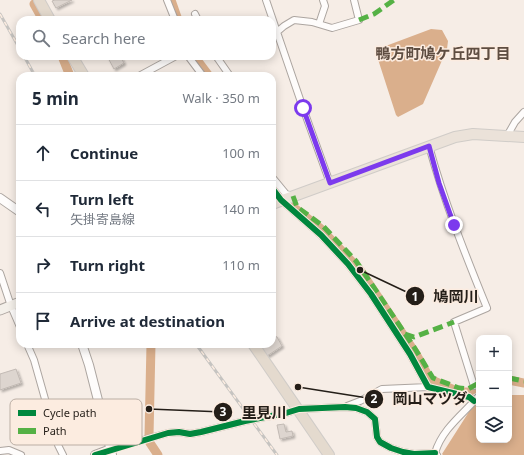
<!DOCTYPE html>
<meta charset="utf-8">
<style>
body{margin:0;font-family:"Noto Sans","Noto Sans JP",sans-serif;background:#f2f2f3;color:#1f2937}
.controls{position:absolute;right:12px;bottom:12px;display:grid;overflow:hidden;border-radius:8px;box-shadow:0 2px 10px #0003}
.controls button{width:36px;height:36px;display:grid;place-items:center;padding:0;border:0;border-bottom:1px solid #e0e1e3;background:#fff;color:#1f2937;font:20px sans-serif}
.stop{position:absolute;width:12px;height:12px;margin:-9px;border:3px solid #7c3aed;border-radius:50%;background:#fff}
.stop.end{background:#7c3aed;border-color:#fff;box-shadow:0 1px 4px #0008}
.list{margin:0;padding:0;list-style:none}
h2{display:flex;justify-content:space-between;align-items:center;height:52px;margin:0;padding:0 16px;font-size:17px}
h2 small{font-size:13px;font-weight:400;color:#747a83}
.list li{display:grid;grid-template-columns:26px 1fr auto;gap:12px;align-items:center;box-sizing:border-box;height:56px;padding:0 16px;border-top:1px solid #e0e1e3}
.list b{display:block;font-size:15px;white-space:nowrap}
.list p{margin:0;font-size:13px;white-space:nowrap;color:#747a83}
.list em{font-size:13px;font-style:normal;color:#747a83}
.icon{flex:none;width:22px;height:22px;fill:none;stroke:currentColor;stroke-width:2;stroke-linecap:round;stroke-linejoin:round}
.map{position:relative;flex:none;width:524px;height:455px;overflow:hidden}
.search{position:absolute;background:#fff;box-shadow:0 2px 10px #0003;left:16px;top:16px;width:260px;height:44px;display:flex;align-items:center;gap:10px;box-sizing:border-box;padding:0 14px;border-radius:12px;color:#747a83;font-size:15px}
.panel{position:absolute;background:#fff;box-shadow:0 2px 10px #0003;left:16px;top:72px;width:260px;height:276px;border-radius:12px}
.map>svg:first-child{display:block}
</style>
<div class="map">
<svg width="524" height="455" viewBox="0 0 524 455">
<defs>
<filter id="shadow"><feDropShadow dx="2" dy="2" stdDeviation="1" flood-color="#0004"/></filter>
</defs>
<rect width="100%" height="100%" fill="#f6ede6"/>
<path fill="#daaf8c" d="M431,29L442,30L448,41L447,49L423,104L398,117L396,115L375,50Z
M509,395H524V455H443L442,454L479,396V440H509Z"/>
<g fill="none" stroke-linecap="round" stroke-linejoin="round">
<path stroke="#daaf8c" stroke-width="9" d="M171,0L178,20
M34,4L43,20
M62,56L70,76
M194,56L209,76
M272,182L288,203L320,228L360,270L416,354L430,379L459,392H469L479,386
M151,344L149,436L150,443L158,455
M509,380L524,383"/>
</g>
<path fill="#ddd5cf" stroke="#c2bab4" filter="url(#shadow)" d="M55,0H72L56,8L52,1Z
M107,56H120L124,63L114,69Z
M272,335L277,337L282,346L267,356L260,344H272Z
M16,369L21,383L0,390V374Z
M284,424L286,432L292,431L293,436L280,439L277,425Z"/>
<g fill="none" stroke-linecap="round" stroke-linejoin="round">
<defs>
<path id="minor" d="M167,0L175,20
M266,0L303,108L330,183
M195,14L198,20
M254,20H261
M319,24L325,6L323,0
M277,32L284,26L294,20L312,22L332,28L359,20L354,0
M188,56L203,76
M216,56L230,76
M139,76L176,56
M507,136L515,122L524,112
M429,146C444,201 465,254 487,308L454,322L474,386
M272,177L286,194L293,196
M272,188L281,200L321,235L348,264L371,294L410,354L428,387L469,397L474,401
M0,273L11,306L20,327
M27,344L34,360L58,445L63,455
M347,406L360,401L382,389L428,387
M111,449L168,433L179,432L190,434L201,432L245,421L286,413L299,409L345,407L356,408L367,412L375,419L377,437L380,442L391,448L403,452L414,454L435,453
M0,451L9,450L21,455
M437,455L435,453C442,429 463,414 479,396"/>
<path id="tertiary" d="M0,198L20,212
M82,344L89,365L112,455
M95,455L111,449"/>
<path id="secondary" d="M0,310L20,302"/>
<path id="primary" d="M272,204L455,137L473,134L524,137"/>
<path id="trunk" d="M39,0L50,20
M72,56L84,76
M253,344L329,455"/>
</defs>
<use href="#minor" stroke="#aca5a0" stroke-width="8"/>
<use href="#tertiary" stroke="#aca5a0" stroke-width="10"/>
<use href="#secondary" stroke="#aca5a0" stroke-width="11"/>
<use href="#primary" stroke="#d0ccc8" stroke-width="12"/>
<use href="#trunk" stroke="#d0ccc8" stroke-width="12"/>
<use href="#minor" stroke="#fefcfb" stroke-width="6"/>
<use href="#tertiary" stroke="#fefcfb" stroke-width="8"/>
<use href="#secondary" stroke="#f4f0ea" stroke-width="9"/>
<use href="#primary" stroke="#ebe2d9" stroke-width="10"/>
<use href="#trunk" stroke="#e4dace" stroke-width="10"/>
<defs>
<path id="rail" d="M0,14L20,49
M24,56L35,76
M196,344L277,455"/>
</defs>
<use href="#rail" stroke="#c6c4c1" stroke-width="3"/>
<use href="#rail" stroke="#fcece0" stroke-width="1.5" stroke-dasharray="4.5" stroke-linecap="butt"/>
<path stroke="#55b145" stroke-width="5" stroke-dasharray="10 5" stroke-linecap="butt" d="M359,20L374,14L394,0
M293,196L297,207L323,226L356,261L414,347L433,378L459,388L468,389L479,383
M405,334L414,337L454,322
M509,378L524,381"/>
<defs>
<path id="cycleway" d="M272,188L281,200L321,235L348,264L371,294L410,354L428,387L469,397L474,401
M95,455L168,433L179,432L190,434L201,432L245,421L286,413L299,409L345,407L356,408L367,412L375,419L377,437L380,442L391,448L403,452L414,454L435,453"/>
</defs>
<use href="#cycleway" stroke="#fcece0" stroke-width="8"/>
<use href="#cycleway" stroke="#00873e" stroke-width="6"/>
</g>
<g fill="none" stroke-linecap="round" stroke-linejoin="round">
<path stroke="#7c3aed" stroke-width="5" d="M303,108L330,183L429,146L439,183L454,225"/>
</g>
<g text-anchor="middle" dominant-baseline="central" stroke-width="3" stroke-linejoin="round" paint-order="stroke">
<g font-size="15" font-weight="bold" fill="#5e4d41" stroke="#fcece0">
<text x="443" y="53">鴨方町鳩ケ丘四丁目</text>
</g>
</g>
<rect x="10" y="399" width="132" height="46" rx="6" fill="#fcece0" stroke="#bbaea4" stroke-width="1"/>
<rect x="18" y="410" width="18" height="6" fill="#00873e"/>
<rect x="18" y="428" width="18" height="6" fill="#55b145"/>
<g font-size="11" fill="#241e18">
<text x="43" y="417">Cycle path</text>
<text x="43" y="435">Path</text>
</g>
<path fill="none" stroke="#241e18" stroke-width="1.5" d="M360 270L415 296M298 387L374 399M149 409L223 412"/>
<g fill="#241e18" stroke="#fcece0" stroke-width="1.5">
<circle cx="360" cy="270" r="4"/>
<circle cx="298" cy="387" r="4"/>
<circle cx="149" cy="409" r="4"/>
<circle cx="415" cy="296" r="10"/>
<circle cx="374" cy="399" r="10"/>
<circle cx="223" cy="412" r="10"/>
</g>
<g font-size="12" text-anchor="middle" font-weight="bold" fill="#fff">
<text x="415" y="301">1</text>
<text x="374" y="403">2</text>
<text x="223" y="416">3</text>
</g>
<g font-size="15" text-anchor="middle" font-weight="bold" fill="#241e18" stroke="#fcece0" stroke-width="3" stroke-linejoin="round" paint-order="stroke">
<text x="456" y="302">鳩岡川</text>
<text x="430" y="404">岡山マツダ</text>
<text x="264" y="418">里見川</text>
</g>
</svg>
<div class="controls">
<button>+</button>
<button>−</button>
<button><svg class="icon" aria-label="layers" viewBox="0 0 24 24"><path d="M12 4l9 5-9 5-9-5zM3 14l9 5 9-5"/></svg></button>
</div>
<div class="stop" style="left:303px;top:108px"></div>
<div class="stop end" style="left:454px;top:225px"></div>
<div class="search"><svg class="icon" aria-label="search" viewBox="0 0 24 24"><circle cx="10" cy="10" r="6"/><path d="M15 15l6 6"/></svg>Search here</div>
<section class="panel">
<h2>5 min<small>Walk · 350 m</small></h2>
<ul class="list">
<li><svg class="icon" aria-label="ahead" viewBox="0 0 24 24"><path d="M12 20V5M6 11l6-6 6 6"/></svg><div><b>Continue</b></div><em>100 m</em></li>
<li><svg class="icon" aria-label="left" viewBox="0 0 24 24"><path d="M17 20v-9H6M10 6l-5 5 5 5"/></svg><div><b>Turn left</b><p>矢掛寄島線</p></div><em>140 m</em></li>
<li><svg class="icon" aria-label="right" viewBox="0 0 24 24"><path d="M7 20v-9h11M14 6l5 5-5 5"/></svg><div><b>Turn right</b></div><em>110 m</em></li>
<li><svg class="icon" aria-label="arrive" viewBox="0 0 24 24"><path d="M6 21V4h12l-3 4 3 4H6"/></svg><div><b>Arrive at destination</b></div></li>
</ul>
</section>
</div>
